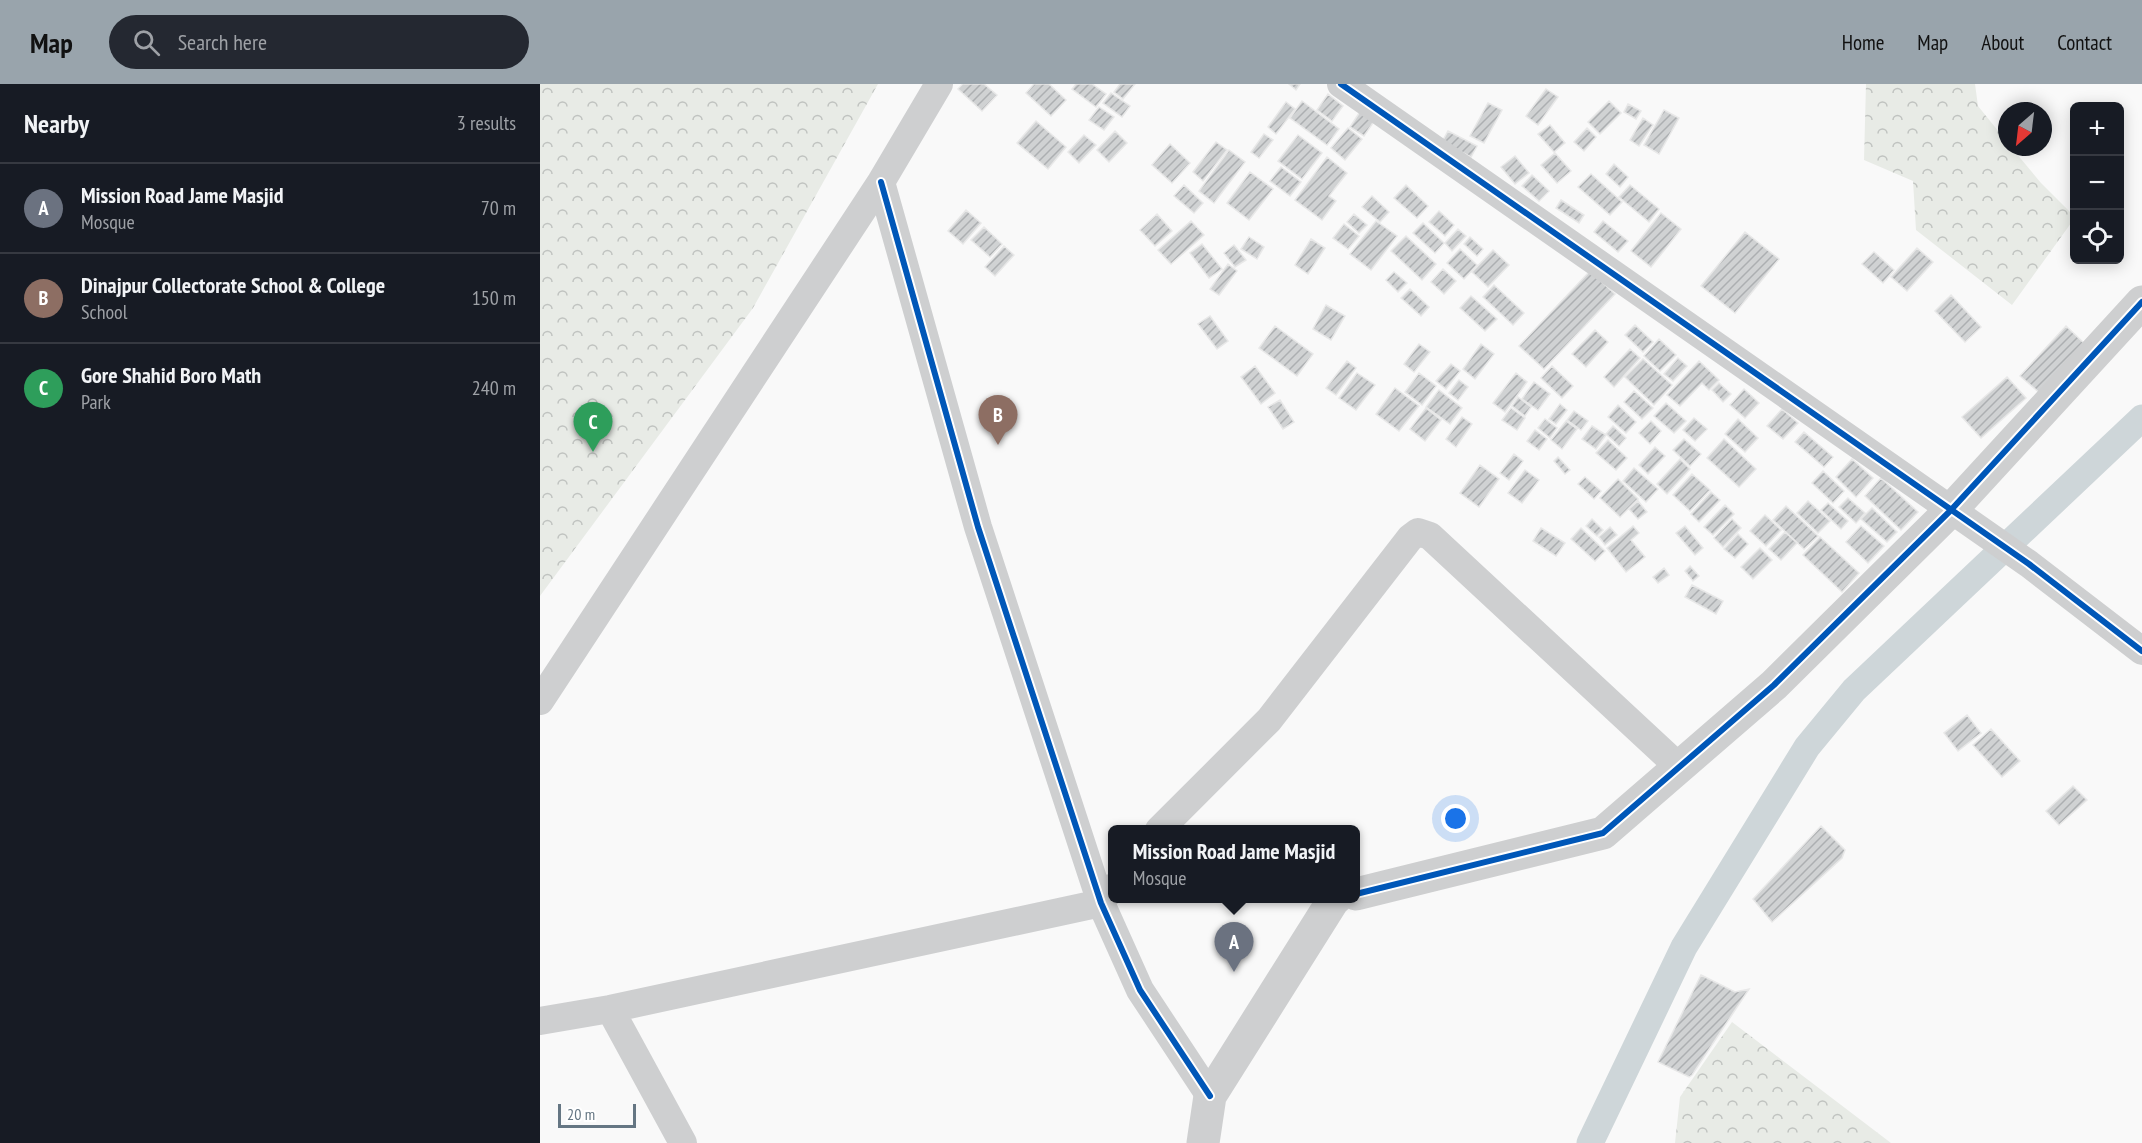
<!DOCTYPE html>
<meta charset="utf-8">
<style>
body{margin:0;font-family:"PT Sans Narrow",sans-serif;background:#242831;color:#f1f3f6}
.controls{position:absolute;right:18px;top:18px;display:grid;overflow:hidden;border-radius:9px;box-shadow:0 3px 15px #0003}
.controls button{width:54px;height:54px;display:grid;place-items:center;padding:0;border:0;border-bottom:2px solid #363941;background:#171b24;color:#f1f3f6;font:30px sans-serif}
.compass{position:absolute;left:1458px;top:18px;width:54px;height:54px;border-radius:50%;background:#171b24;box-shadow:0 3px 15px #0003;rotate:208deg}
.scale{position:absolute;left:18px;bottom:15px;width:78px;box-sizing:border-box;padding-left:6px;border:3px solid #657683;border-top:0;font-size:16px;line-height:21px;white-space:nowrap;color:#657683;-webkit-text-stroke:4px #fff;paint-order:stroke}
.you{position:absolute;left:916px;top:735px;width:21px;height:21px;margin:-15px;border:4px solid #fff;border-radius:50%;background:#1a73e8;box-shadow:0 0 0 9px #1a73e833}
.badge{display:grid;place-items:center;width:39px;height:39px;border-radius:50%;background:#99a4ac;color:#fff;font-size:20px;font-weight:700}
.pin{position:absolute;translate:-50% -50px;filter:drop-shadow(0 2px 3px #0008)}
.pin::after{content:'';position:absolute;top:32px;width:21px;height:18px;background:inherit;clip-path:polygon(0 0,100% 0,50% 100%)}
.popup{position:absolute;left:568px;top:741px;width:252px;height:78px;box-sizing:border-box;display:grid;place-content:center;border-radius:9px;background:#171b24;filter:drop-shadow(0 2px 4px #0005);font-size:20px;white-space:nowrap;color:#9ea1a6}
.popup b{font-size:22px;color:#f1f3f6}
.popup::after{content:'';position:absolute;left:50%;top:100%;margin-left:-12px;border:12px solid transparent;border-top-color:#171b24}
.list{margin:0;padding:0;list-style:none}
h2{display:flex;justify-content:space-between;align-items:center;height:78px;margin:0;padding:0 24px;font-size:26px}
h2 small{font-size:20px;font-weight:400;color:#9ea1a6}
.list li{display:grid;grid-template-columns:39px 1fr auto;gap:18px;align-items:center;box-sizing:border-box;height:90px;padding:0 24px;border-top:2px solid #363941}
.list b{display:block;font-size:22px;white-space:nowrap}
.list p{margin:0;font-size:20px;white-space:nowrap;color:#9ea1a6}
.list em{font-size:20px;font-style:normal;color:#9ea1a6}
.icon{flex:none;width:33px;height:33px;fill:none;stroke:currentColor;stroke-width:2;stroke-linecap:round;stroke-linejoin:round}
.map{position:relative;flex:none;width:1602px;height:1059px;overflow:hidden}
header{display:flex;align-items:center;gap:36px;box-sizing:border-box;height:84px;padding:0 30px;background:#99a4ac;color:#111}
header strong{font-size:28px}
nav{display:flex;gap:33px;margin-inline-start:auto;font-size:21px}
.search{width:420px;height:54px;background:#242831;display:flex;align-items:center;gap:15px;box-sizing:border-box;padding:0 21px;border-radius:33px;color:#9ea1a6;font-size:22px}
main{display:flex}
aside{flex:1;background:#171b24}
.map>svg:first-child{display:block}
</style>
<header>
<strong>Map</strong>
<div class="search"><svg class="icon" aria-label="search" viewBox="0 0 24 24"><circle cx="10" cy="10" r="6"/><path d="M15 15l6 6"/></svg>Search here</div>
<nav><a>Home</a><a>Map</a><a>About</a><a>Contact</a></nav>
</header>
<main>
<aside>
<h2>Nearby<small>3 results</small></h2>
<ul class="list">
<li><span class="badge" style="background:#6b7280">A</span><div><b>Mission Road Jame Masjid</b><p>Mosque</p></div><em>70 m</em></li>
<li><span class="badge" style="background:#8d6e63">B</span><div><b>Dinajpur Collectorate School &amp; College</b><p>School</p></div><em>150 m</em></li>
<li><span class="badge" style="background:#2e9e5b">C</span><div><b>Gore Shahid Boro Math</b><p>Park</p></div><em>240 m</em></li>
</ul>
</aside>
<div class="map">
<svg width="1602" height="1059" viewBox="0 0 1602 1059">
<defs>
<pattern id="park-crowns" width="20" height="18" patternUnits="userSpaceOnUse" patternTransform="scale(1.5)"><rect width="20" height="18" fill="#e8ebe6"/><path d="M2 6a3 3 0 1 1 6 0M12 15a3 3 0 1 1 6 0" fill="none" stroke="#c0c3c0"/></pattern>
<pattern id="building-hatch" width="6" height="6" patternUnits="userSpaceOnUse" patternTransform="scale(1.5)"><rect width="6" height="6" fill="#d0d2d3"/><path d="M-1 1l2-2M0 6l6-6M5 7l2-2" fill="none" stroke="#acafb1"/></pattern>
</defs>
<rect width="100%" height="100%" fill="#f9f9f9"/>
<path fill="url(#park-crowns)" d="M0,0H338L213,224L0,512Z
M1326,0H1435L1438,22L1467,58V63H1471L1501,99L1534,132V135L1472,221L1376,146L1373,97L1324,76Z
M1192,938L1351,1059H1135L1140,1013Z"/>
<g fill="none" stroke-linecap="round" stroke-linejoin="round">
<path stroke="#ced6d9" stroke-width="27" d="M1050,1059L1144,863L1267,663L1314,606L1602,334"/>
</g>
<path fill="url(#building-hatch)" stroke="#e8e8e8" stroke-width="1.5" d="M423,0H444L457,11L442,27L418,5Z
M494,0H509L526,16L511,32L486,9Z
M536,0H552L566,10L556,23L532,5Z
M580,0H595L583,15L574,8Z
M749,0H760L756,6Z
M1006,5L1018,13L998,41L986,32Z
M571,9L590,22L582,33L563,19Z
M788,10L803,22L792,37L777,26Z
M762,17L799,45L787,61L750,34Z
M1069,17L1081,29L1060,50L1048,38Z
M746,18L755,25L736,50L728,43Z
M948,19L962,26L944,59L930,52Z
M825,20L839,30L824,52L810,43Z
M1088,20L1101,27L1096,35L1084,28Z
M559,23L574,33L564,46L549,36Z
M1124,26L1139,34L1119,70L1104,61Z
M1103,34L1113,41L1099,62L1090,56Z
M496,37L526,63L508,85L477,59Z
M1010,41L1025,59L1014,68L998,50Z
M808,44L822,55L805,76L791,64Z
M1047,44L1056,53L1044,67L1034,58Z
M575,47L587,59L569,78L557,66Z
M908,47L937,62L931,73L902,58Z
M724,50L733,56L719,74L711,68Z
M544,51L556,61L539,79L528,68Z
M758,51L782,69L762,95L738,77Z
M676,58L687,66L663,97L653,88Z
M630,60L650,79L632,99L612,81Z
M689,66L705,78L674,119L659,107Z
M1015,69L1031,87L1017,99L1001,81Z
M975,72L989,89L975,100L961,83Z
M787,73L807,89L789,112L796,117L782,136L755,116Z
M1074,80L1088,93L1080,103L1066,90Z
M741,83L761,98L750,112L730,97Z
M710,88L733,105L709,136L687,119Z
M1051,90L1082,118L1070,131L1038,103Z
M992,91L1009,107L999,117L982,102Z
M644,101L663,119L654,129L634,112Z
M866,101L888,122L877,134L854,114Z
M1090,101L1119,125L1109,138L1079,113Z
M832,112L849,128L840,138L822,123Z
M1021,116L1044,131L1039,139L1016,124Z
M426,126L441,139L423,160L408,147Z
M899,127L914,141L905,152L889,138Z
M1121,129L1141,145L1111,183L1091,167Z
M617,130L632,147L615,162L600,146Z
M814,130L827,141L819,149L807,138Z
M651,137L664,151L631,180L618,166Z
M836,137L857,152L831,186L810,170Z
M1063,137L1088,157L1078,168L1054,148Z
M883,139L904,159L895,169L873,149Z
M804,140L819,152L808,165L793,154Z
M444,143L462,160L450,173L431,156Z
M918,145L926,152L912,167L905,159Z
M1205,148L1239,175L1195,229L1161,202Z
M866,152L896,180L882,196L851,167Z
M709,153L724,163L717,175L701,165Z
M930,153L943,165L937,172L924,160Z
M771,155L785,164L768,190L755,181Z
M662,160L682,185L669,194L650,169Z
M694,161L706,176L695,183L684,169Z
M464,162L474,171L455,192L445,183Z
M1377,164L1393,178L1367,207L1351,193Z
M920,165L937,181L924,195L907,179Z
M953,166L969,181L948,203L932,188Z
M1334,168L1354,186L1343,199L1322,180Z
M688,180L697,187L679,211L670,205Z
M903,185L916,197L904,210L891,198Z
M1050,187L1075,210L1004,285L979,262Z
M854,188L867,199L858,208L846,196Z
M954,201L984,229L973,241L943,213Z
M870,205L889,223L881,232L861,214Z
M1411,211L1441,243L1425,258L1395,227Z
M931,212L957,235L945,247L920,224Z
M786,221L805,232L791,256L773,245Z
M670,232L688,257L677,265L658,240Z
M1095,241L1113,258L1103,268L1085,251Z
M735,242L773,270L757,292L719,264Z
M1526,242L1547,262L1502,311L1480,292Z
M1055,246L1068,258L1046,283L1032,270Z
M1119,255L1136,271L1120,287L1104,272Z
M879,260L890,268L874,288L864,280Z
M941,260L954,270L935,295L923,285Z
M1090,265L1100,274L1074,303L1064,293Z
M1138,274L1147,282L1133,297L1124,290Z
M1103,275L1132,301L1114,321L1085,293Z
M807,277L816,284L796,311L786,304Z
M1159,277L1179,296L1169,306L1162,299L1140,322L1127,311Z
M911,280L920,287L906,305L896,297Z
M715,282L735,309L721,320L701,293Z
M1012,282L1033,302L1022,314L1001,294Z
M817,289L835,301L816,326L799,314Z
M879,289L896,302L882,321L865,308Z
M976,289L987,298L965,328L953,319Z
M1467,293L1486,314L1441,354L1422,333Z
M919,296L928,303L918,316L909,309Z
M994,298L1010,310L998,326L982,315Z
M1179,299L1191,310L1183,318L1172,306Z
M855,304L879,322L859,347L836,330Z
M1204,305L1219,319L1205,334L1190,321Z
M899,306L922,324L910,340L886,323Z
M1094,307L1113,324L1102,335L1084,318Z
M978,313L991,323L985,332L972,322Z
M740,316L754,338L743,345L728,323Z
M1126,319L1146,337L1134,349L1114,332Z
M1020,320L1027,326L1016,340L1009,335Z
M1078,321L1096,338L1086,349L1068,333Z
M886,324L901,336L885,357L870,345Z
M971,324L985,334L977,346L962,336Z
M1242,325L1258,339L1243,355L1227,342Z
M1034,327L1048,337L1041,346L1027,336Z
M922,333L932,340L916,363L906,355Z
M1154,334L1167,345L1155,357L1143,346Z
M1005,335L1017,344L1010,354L998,344Z
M1198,335L1218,354L1205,368L1185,350Z
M1026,337L1037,345L1022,365L1011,356Z
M1111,337L1121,347L1110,360L1099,349Z
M1052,342L1066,351L1056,365L1042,355Z
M1073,342L1086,354L1079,362L1066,350Z
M995,346L1007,355L999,366L987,357Z
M1264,348L1293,373L1284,383L1255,358Z
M1144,355L1161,370L1150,382L1133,366Z
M1184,355L1216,385L1199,403L1167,374Z
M1068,356L1087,374L1076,386L1056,369Z
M1115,363L1125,372L1108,390L1099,381Z
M974,370L983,377L969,396L960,389Z
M1018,373L1030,386L1025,390L1014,377Z
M1140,375L1150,385L1127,410L1117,400Z
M1312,375L1333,394L1316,413L1296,393Z
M940,381L959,395L939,423L920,409Z
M1094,384L1118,405L1106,418L1083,397Z
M985,386L999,396L982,419L968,409Z
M1283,387L1304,407L1293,419L1272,399Z
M1152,390L1170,406L1150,427L1133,411Z
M1045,393L1061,407L1054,415L1038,400Z
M1341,394L1378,428L1361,446L1325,412Z
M1078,395L1098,415L1080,433L1060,414Z
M1171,408L1180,416L1159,438L1151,430Z
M1308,414L1325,429L1316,439L1299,423Z
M1098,417L1107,428L1098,435L1089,425Z
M1268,417L1290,437L1278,449L1257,429Z
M1288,419L1308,437L1301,445L1281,426Z
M1185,421L1194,430L1173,451L1164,443Z
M1246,422L1278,452L1264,465L1233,436Z
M1332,424L1357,448L1347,458L1321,435Z
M1225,431L1241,446L1226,462L1210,447Z
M1052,435L1063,446L1057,452L1046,442Z
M1192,435L1201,444L1183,463L1174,454Z
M1093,442L1099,449L1091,456L1105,473L1086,488L1067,464Z
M1145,442L1163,464L1155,471L1136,449Z
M1321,442L1344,462L1328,479L1306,458Z
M1070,443L1077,451L1065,461L1059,453Z
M1001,444L1025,459L1016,472L993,457Z
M1041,444L1065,467L1055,477L1031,455Z
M1245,448L1257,459L1241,476L1229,465Z
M1198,450L1208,460L1195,474L1184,465Z
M1280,453L1319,489L1302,508L1263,471Z
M1220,464L1232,476L1213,495L1201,483Z
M1150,482L1159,492L1153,497L1145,487Z
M1124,484L1129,491L1118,499L1113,493Z
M1152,501L1183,517L1176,530L1145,513Z
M1427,631L1441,649L1418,667L1404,649Z
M1451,645L1480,677L1462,693L1433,661Z
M1533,702L1547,716L1519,741L1506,727Z
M1281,742L1305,766L1302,774L1232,838L1213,815Z
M1161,891L1195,908L1209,905L1152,991L1149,993L1118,978Z"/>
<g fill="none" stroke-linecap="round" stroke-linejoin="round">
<path stroke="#cecfd0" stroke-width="28" d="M801,0L1489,480L1602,567
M341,98L438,443L561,819L600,906L670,1012
M0,617L341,98L399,0
M619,746L729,636L870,454L878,448L890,452L1139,683
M70,925L143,1059
M0,937L70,925L561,819L571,804"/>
<path stroke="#cecfd0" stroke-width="33" d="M816,810L1063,749L1234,601L1411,426L1602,218
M663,1059L670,1012L794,815L796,814"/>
<defs>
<path id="cycleway" d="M801,0L1489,480L1602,567
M341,98L438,443L561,819L600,906L670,1012
M816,810L1063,749L1234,601L1411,426L1602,218"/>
</defs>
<use href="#cycleway" stroke="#fff" stroke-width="10"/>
<use href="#cycleway" stroke="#0057b8" stroke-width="6"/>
</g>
</svg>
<div class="controls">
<button>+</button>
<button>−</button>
<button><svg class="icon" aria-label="locate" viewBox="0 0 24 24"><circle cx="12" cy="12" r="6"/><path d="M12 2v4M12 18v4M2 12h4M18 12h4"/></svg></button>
</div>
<svg class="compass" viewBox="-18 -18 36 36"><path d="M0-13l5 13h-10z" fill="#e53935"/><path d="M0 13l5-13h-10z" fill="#9ea1a6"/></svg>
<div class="scale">20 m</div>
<div class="you"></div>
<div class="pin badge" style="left:694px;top:888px;background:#6b7280">A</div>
<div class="popup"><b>Mission Road Jame Masjid</b>Mosque</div>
<div class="pin badge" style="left:458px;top:361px;background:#8d6e63">B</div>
<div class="pin badge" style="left:53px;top:368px;background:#2e9e5b">C</div>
</div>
</main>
